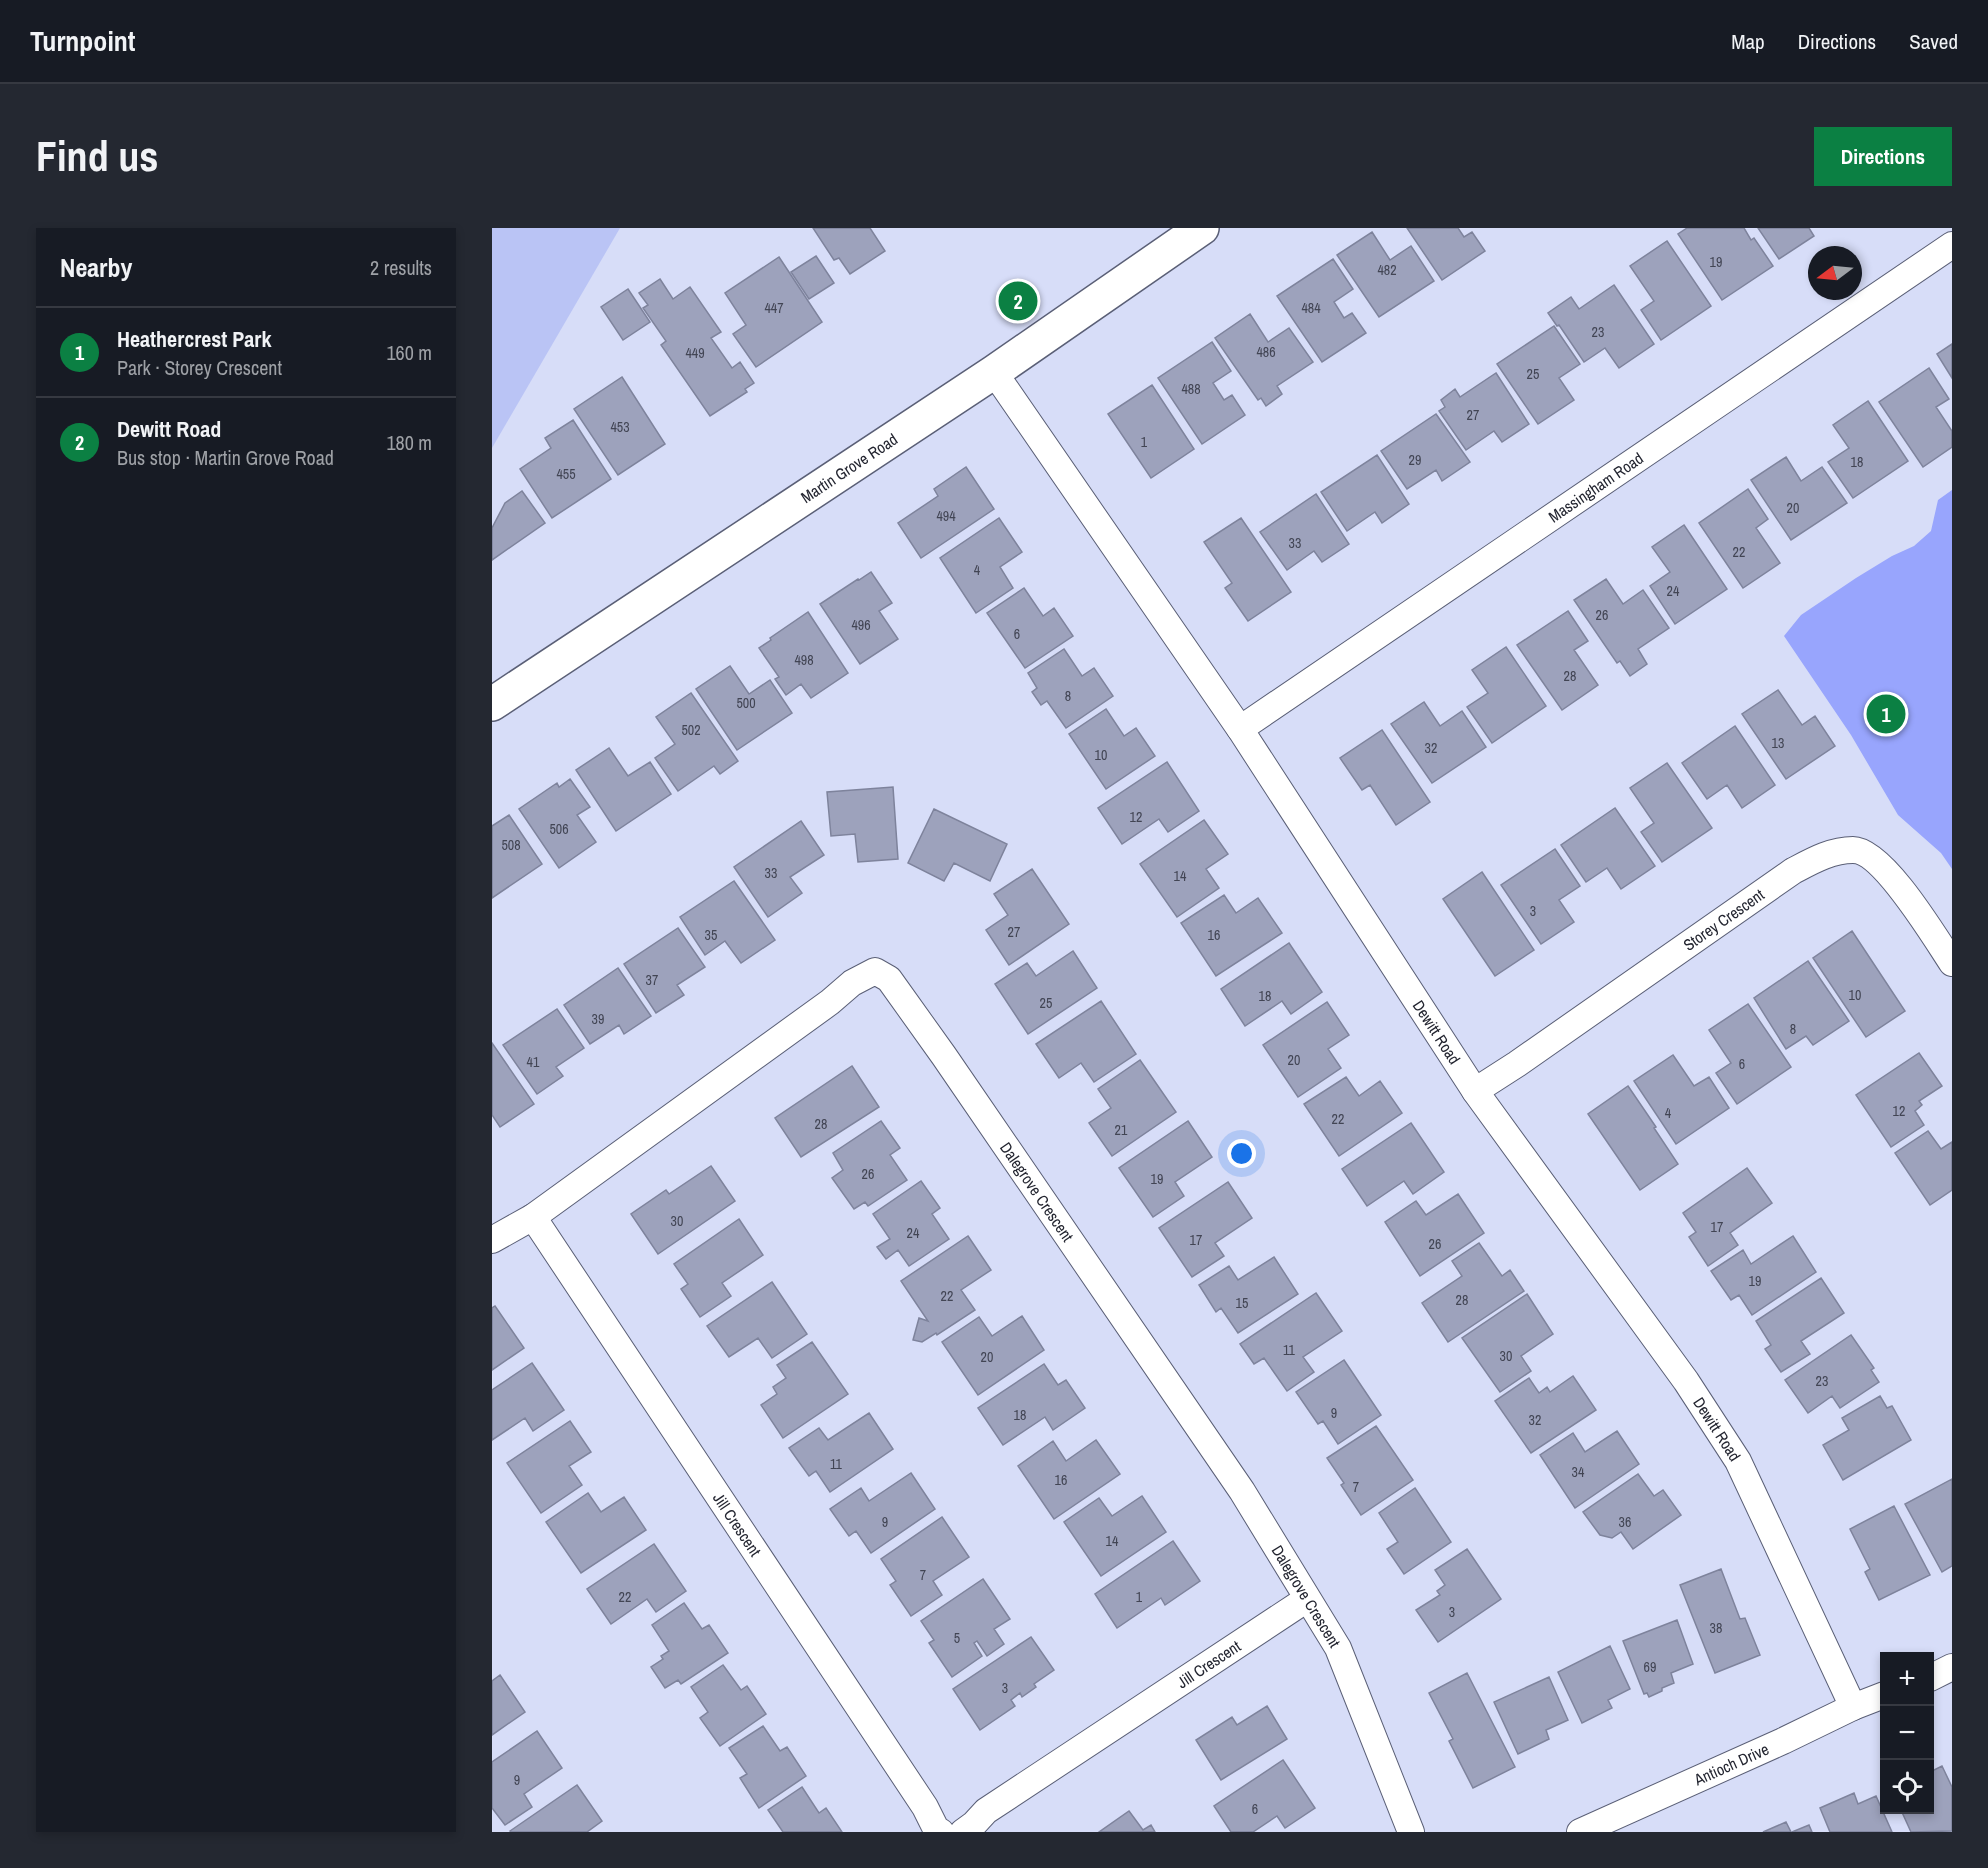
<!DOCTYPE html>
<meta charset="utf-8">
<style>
body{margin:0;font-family:"Archivo Narrow",sans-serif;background:#242831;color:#f1f3f6}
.controls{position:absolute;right:18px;bottom:18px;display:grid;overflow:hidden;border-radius:0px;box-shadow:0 3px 9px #0003}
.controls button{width:54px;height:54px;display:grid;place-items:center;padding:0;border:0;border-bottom:2px solid #363941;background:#171b24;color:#f1f3f6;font:30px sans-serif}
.compass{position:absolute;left:1316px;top:18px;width:54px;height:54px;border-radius:50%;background:#171b24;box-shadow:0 3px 9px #0003;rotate:254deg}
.you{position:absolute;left:750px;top:926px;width:21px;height:21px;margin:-15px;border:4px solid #fff;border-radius:50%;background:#1a73e8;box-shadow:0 0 0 9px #1a73e833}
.badge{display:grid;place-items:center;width:39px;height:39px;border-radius:50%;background:#0b8043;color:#fff;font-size:20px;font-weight:700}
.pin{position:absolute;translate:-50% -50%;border:3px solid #fff;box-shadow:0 2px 6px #0006}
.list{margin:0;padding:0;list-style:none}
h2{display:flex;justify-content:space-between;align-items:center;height:78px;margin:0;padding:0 24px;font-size:26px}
h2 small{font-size:20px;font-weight:400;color:#9ea1a6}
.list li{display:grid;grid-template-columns:39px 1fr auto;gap:18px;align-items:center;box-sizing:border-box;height:90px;padding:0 24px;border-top:2px solid #363941}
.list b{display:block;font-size:22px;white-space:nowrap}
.list p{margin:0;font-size:20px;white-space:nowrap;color:#9ea1a6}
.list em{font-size:20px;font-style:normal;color:#9ea1a6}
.icon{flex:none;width:33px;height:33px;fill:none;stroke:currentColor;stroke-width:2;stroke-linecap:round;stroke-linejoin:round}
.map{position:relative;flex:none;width:1460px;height:1604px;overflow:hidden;border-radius:0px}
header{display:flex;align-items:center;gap:36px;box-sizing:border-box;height:84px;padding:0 30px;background:#171b24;border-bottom:2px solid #363941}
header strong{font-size:28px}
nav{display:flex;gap:33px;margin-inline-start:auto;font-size:21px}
.intro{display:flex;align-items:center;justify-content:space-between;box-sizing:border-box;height:144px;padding:0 36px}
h1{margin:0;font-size:42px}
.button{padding:15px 27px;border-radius:0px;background:#0b8043;color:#fff;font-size:21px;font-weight:700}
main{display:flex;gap:36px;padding:0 36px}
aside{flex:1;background:#171b24;border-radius:0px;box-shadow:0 3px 9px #0003}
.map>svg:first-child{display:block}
</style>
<header>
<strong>Turnpoint</strong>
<nav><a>Map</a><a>Directions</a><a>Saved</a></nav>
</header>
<div class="intro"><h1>Find us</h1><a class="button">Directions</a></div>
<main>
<aside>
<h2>Nearby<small>2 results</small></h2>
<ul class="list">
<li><span class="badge">1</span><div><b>Heathercrest Park</b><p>Park · Storey Crescent</p></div><em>160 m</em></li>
<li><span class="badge">2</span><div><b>Dewitt Road</b><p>Bus stop · Martin Grove Road</p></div><em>180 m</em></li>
</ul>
</aside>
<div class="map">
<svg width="1460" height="1604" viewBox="0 0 1460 1604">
<rect width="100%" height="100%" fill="#d7ddf8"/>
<path fill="#bac4f5" d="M0,0H128L0,220Z"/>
<path fill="#98a5fd" d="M1460,262V641L1449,625L1406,587L1359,507L1292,408L1309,387L1364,350L1400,328L1422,318L1439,303L1446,272Z"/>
<path fill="#9da2bc" stroke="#7e839c" stroke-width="1.5" d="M321,0H378L393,23L358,46L347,30L342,32Z
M915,0H966L972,9L980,4L993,23L950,52Z
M1195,0H1252L1259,12L1262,10L1281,38L1230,72L1186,6Z
M1266,0H1317L1322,8L1287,31Z
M880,4L898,32L919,18L942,53L887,89L845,27Z
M1175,13L1219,78L1169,112L1149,82L1162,73L1138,38Z
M324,28L342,55L317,71L299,44Z
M287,29L330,94L264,139L241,106L254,97L233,65Z
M841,31L861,61L842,74L852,90L860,85L874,105L830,134L785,68Z
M168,51L181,71L198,59L229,104L219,110L240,140L248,134L262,155L253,161L255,164L218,188L169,117L174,113L151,80L156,77L147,65Z
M1122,57L1162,116L1127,140L1113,120L1092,134L1067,97L1065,98L1056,85L1079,69L1087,81Z
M136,61L158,94L131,112L109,79Z
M758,86L776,114L797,100L821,134L785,158L790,166L774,178L769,170L766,172L723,110Z
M1062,98L1088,136L1067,150L1082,172L1046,196L1005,136Z
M720,114L739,143L721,155L732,172L740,167L753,187L710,216L666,150Z
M1460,116V150L1445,126Z
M1437,140L1457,171L1444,179L1460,203V219L1431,239L1387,174Z
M1004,145L1037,196L1010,214L1002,203L974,222L947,183L953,179L949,172L963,161L968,169Z
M130,149L173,216L126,247L82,181Z
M660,157L702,221L659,250L616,186Z
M1376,173L1416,233L1361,270L1336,234L1357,220L1341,197Z
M944,186L978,234L950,253L944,242L915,261L889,223Z
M81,192L119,251L60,290L28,241L59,220L53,210Z
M885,227L917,276L890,295L883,284L855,303L829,264Z
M1294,229L1309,253L1330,239L1355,275L1299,312L1259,252Z
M474,239L502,281L429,330L406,295L446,268L442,261Z
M1256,261L1276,291L1264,300L1288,335L1251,360L1207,295Z
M30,263L53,295L0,332V300L13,275Z
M824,266L857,316L830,334L822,323L795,342L768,304Z
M507,290L530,324L508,339L521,360L484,385L448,330Z
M749,290L799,364L756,393L733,360L740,355L712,314Z
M1192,297L1235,361L1183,396L1158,358L1178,344L1160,319Z
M379,344L400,375L387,383L406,411L368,436L328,376L366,351L367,352Z
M1114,351L1131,376L1151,362L1177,400L1146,421L1155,436L1138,448L1128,433L1125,435L1082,372Z
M532,360L551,388L562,380L581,408L533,440L495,385Z
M1076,383L1096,413L1082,422L1106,457L1070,482L1025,417Z
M316,384L356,445L319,470L309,456L294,467L283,451L287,449L267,420L279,412L278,410Z
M1014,419L1054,478L1000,515L975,479L996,465L980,442Z
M572,421L590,448L602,440L621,468L574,500L555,473L549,477L540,464L545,460L536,445Z
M238,438L257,466L278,452L300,485L245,522L204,461Z
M1286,462L1310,497L1323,488L1343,518L1294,551L1250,486Z
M199,465L246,533L228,546L222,538L186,563L163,530L183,516L164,489Z
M932,474L948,498L970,483L994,519L940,555L899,496Z
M614,481L632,508L644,500L663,528L614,561L577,506Z
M1243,498L1283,557L1250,580L1235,557L1215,571L1190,535Z
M890,502L938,574L904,597L878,557L870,562L848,530Z
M117,520L136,548L158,534L179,566L124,603L84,542Z
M675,534L707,583L676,604L667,591L630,616L606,580Z
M1175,535L1220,600L1170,634L1149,604L1162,595L1138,560Z
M78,551L98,579L85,587L104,614L67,640L27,581L65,555L67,559Z
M401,559L406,631L366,634L363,606L339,608L335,564Z
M1123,580L1163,638L1129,661L1115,640L1094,654L1069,617Z
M442,581L515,616L498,653L462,635L452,653L416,635Z
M17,587L50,636L0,670V598Z
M712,592L736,626L714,641L727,660L685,689L648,636Z
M309,593L332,627L298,649L310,665L276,689L242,639Z
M1063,621L1088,658L1067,672L1082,694L1049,716L1009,657Z
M540,641L577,696L517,737L494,702L516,687L502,666Z
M990,644L1042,722L1003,748L951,671Z
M242,653L283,712L249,735L233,713L213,727L188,689Z
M732,667L744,685L766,670L790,705L724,748L689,695Z
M186,700L213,739L185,757L192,767L164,785L132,736Z
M1360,703L1413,783L1374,809L1321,730Z
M797,715L830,764L799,786L790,773L753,798L729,761Z
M581,723L605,760L536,806L503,756L535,735L544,748Z
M1316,733L1357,793L1321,817L1314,808L1294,821L1262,770Z
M126,740L159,788L132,806L127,797L98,816L72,777Z
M609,773L644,826L602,854L589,835L567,850L544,816Z
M835,774L857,807L836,821L849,840L806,869L771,817Z
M1256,776L1299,839L1245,876L1224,845L1239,835L1217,802Z
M65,781L92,820L64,839L71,848L45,866L11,817Z
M0,815L42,876L8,899L0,887Z
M1427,825L1450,858L1427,873L1430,877L1423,883L1432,897L1399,919L1364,867Z
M1181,827L1202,858L1217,849L1237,880L1184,916L1142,853Z
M648,832L684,884L620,928L597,895L619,880L606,861Z
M360,838L387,879L309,929L283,890Z
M854,849L867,868L888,853L910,885L847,928L812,876Z
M1136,858L1164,899L1162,900L1186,936L1148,962L1096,886Z
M389,893L408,920L398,927L415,952L376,978L373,974L362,981L340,950L351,942L341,925Z
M696,893L720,929L683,954L692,968L661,989L627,940Z
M919,895L952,944L921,966L912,953L875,978L850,941Z
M1436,903L1449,921L1460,914V962L1438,977L1403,925Z
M219,938L243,973L166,1026L139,986L174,962L177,966Z
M1255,940L1280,975L1238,1005L1246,1017L1216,1038L1197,1009L1204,1004L1191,985Z
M429,953L448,980L440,986L457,1011L417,1038L406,1022L394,1031L385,1019L398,1011L381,986Z
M736,954L760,990L723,1015L732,1028L700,1049L667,1000Z
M966,966L992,1005L928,1048L893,994L924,973L934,987Z
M247,991L271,1027L230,1055L239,1068L208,1089L189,1061L196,1056L182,1036Z
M476,1008L499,1042L469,1062L483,1082L445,1107L444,1105L430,1114L421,1112L427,1090L436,1093L409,1053Z
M1301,1008L1324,1044L1260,1087L1247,1067L1239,1072L1219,1043L1251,1022L1259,1036Z
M987,1015L1010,1048L1018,1042L1032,1063L956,1114L930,1075L970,1048L960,1033Z
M782,1029L806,1066L746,1105L729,1080L724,1084L707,1057L737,1038L746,1052Z
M1329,1050L1352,1085L1309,1113L1318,1126L1289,1144L1273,1121L1279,1117L1264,1093Z
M280,1054L315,1106L280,1130L266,1110L237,1129L215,1098Z
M824,1065L850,1103L811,1129L822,1144L795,1163L772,1130L762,1136L748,1116Z
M1035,1066L1061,1106L1029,1128L1039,1143L1008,1164L970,1110Z
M3,1078L32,1120L0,1142V1080Z
M530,1088L552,1122L486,1167L450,1114L487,1089L500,1108Z
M1359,1107L1382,1140L1379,1142L1387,1154L1348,1180L1340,1168L1316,1185L1293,1152Z
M320,1114L356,1166L291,1210L269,1177L285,1166L281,1159L294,1150L285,1137Z
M852,1132L889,1187L846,1216L831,1193L826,1196L804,1164Z
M40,1135L72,1182L41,1203L33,1190L0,1212V1162Z
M552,1136L566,1157L574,1152L593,1180L561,1202L553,1189L511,1217L486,1180Z
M1081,1148L1104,1182L1039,1225L1003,1173L1037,1150L1047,1165L1055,1159L1058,1164Z
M1388,1168L1395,1180L1400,1178L1419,1212L1351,1252L1331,1217L1357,1202L1350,1190Z
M377,1185L401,1221L338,1264L324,1243L317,1248L297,1220L327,1200L336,1212Z
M78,1193L99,1224L77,1238L90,1257L49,1285L15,1235Z
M884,1198L921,1252L869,1287L849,1257L852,1255L835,1230Z
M1125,1203L1147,1236L1083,1280L1048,1227L1081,1205L1093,1224Z
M604,1212L628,1246L562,1291L526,1238L561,1213L574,1233Z
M419,1245L443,1281L379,1325L364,1303L357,1308L338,1281L369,1260L377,1273Z
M1146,1246L1162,1268L1171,1262L1189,1287L1141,1321L1129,1304L1120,1310L1108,1307L1091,1284Z
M1460,1251V1338L1450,1344L1413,1276Z
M923,1260L959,1314L912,1346L895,1321L906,1314L887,1285Z
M96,1265L109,1284L132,1269L154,1302L89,1345L54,1294Z
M650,1268L674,1304L609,1348L572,1294L607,1270L620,1288Z
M1402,1278L1438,1347L1387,1372L1373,1344L1378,1341L1358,1301Z
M450,1289L477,1329L441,1353L450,1367L419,1388L398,1357L404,1353L389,1331Z
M681,1313L708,1353L673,1377L669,1370L625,1400L603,1366Z
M162,1316L194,1363L164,1384L155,1371L119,1396L95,1361Z
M975,1321L1009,1371L946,1414L924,1382L948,1367L945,1363L953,1357L943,1342Z
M1229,1341L1248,1391L1253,1390L1268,1427L1223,1445L1188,1357Z
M491,1351L518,1391L502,1401L512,1416L495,1428L485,1413L482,1415L490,1428L460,1449L437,1415L442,1412L429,1393Z
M192,1375L210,1401L217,1397L236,1425L189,1456L186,1452L173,1460L159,1439L171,1431L169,1428L177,1423L160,1397Z
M1185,1392L1201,1436L1179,1445L1182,1455L1170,1460V1463L1157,1469L1155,1465L1152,1466L1131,1413Z
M539,1409L562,1442L542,1456L544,1459L530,1469L528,1465L519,1472L523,1478L488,1502L461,1461Z
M1118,1418L1138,1461L1116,1472L1120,1480L1090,1495L1066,1444Z
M231,1437L249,1462L255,1458L274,1486L228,1518L208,1490L216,1484L199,1459Z
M975,1445L1023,1539L981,1560L957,1513L961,1511L937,1465Z
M8,1447L33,1484L0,1507V1453Z
M1057,1449L1076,1492L1054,1502L1057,1511L1026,1526L1002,1474Z
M775,1478L795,1511L729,1552L704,1512L740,1489L745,1497Z
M271,1498L288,1523L295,1519L314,1548L267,1580L248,1550L255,1546L237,1520Z
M45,1503L70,1540L32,1566L40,1579L13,1597L0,1580V1534Z
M791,1532L823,1580L793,1600L785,1588L761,1604H739L722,1578Z
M1450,1538L1460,1559V1603L1419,1604L1409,1582H1438V1544Z
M85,1557L110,1593L95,1604H19L18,1603Z
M310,1559L327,1585L334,1580L350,1604H291L276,1582Z
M1362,1565L1366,1576L1384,1568L1400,1604H1338L1328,1580Z
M637,1583L651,1602L659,1597L663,1604H607Z
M1294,1594L1299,1604H1271Z
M1317,1597L1320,1604H1300Z"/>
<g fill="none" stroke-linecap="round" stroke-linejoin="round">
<defs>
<g id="minor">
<path id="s1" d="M502,144L748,501L983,863L1194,1153L1246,1233L1361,1479"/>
<path id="s2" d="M748,501L1460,17"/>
<path id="s3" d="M983,863L1025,836L1301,643C1320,633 1339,622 1361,622C1391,622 1444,711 1460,735"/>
<path id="s4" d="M41,989L433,1579L444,1601L449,1604"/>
<path id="s5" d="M0,1012L41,989L338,774L360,755L383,743L397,751L452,828L750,1263L846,1420L919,1604"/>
<path d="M1438,1450L1460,1439"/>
<path id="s6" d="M471,1604L482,1596L494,1583L815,1371"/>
<path id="s7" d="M1088,1604L1291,1513L1361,1479L1392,1467"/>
</g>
<g id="secondary">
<path id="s8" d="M0,476L502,144L710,0"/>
</g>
</defs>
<use href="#minor" stroke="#5a5f76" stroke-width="28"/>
<use href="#secondary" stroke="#5a5f76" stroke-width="36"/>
<use href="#minor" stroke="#fff" stroke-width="26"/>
<use href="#secondary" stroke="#fff" stroke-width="33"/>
</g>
<g text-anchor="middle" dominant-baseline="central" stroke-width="4.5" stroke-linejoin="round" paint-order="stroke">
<g font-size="14" fill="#424554">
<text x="1224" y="34">19</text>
<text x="895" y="42">482</text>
<text x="282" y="80">447</text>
<text x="819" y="80">484</text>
<text x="1106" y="104">23</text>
<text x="774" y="124">486</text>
<text x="203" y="125">449</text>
<text x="1041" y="146">25</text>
<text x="699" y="161">488</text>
<text x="981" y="187">27</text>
<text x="128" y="199">453</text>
<text x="652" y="214">1</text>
<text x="923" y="232">29</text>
<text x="1365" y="234">18</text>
<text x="74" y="246">455</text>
<text x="1301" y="280">20</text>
<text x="454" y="288">494</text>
<text x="803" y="315">33</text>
<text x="1247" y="324">22</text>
<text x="485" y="342">4</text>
<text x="1181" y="363">24</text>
<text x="1110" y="387">26</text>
<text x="369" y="397">496</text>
<text x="525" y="406">6</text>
<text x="312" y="432">498</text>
<text x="1078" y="448">28</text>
<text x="576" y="468">8</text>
<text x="254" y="475">500</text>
<text x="199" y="502">502</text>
<text x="1286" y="515">13</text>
<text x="939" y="520">32</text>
<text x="609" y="527">10</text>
<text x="644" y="589">12</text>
<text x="67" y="601">506</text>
<text x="19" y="617">508</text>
<text x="279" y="645">33</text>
<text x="688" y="648">14</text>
<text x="1041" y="683">3</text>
<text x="522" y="704">27</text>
<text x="219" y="707">35</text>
<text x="722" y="707">16</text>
<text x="160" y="752">37</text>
<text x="1363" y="767">10</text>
<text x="773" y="768">18</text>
<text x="554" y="775">25</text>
<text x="106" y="791">39</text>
<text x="1301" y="801">8</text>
<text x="802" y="832">20</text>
<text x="41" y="834">41</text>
<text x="1250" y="836">6</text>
<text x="1407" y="883">12</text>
<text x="1176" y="885">4</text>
<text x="846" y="891">22</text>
<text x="329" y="896">28</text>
<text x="629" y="902">21</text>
<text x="376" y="946">26</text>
<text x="665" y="951">19</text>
<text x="185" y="993">30</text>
<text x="1225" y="999">17</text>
<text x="421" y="1005">24</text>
<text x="704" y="1012">17</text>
<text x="943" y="1016">26</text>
<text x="1263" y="1053">19</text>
<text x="455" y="1068">22</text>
<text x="970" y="1072">28</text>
<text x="750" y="1075">15</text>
<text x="797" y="1122">11</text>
<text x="1014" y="1128">30</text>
<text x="495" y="1129">20</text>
<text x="1330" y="1153">23</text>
<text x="842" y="1185">9</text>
<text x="528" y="1187">18</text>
<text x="1043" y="1192">32</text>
<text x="344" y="1236">11</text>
<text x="1086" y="1244">34</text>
<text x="569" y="1252">16</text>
<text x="864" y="1259">7</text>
<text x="393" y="1294">9</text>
<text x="1133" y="1294">36</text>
<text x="620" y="1313">14</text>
<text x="431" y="1347">7</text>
<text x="133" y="1369">22</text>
<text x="647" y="1369">1</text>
<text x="960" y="1384">3</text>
<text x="1224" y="1400">38</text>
<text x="465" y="1410">5</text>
<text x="1158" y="1439">69</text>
<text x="513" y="1460">3</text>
<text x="25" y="1552">9</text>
<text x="763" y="1581">6</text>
</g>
<g font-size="16" fill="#242631" stroke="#fff">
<text stroke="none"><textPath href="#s8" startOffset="428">Martin Grove Road</textPath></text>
<text stroke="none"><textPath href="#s2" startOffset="430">Massingham Road</textPath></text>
<text stroke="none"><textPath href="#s3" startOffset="302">Storey Crescent</textPath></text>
<text stroke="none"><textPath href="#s1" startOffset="795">Dewitt Road</textPath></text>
<text stroke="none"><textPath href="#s5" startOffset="744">Dalegrove Crescent</textPath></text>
<text stroke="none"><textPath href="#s1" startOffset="1281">Dewitt Road</textPath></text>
<text stroke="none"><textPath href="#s4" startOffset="369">Jill Crescent</textPath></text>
<text stroke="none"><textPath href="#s5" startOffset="1230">Dalegrove Crescent</textPath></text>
<text stroke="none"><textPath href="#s6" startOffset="298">Jill Crescent</textPath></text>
<text stroke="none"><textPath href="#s7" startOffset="166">Antioch Drive</textPath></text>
</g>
</g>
</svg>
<div class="controls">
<button>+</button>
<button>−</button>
<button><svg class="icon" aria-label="locate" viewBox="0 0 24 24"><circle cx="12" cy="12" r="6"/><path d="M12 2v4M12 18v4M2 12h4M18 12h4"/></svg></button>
</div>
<svg class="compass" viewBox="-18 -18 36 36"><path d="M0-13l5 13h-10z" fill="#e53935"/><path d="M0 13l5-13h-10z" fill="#9ea1a6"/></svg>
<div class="you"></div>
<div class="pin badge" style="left:1394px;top:486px">1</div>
<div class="pin badge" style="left:526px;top:73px">2</div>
</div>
</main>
